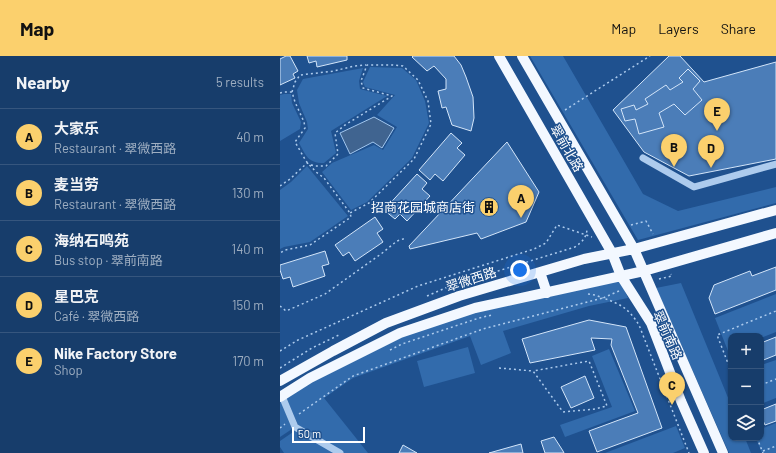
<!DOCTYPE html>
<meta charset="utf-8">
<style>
body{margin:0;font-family:Barlow,"Noto Sans SC",sans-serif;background:#204471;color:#f1f3f6}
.controls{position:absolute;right:12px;bottom:12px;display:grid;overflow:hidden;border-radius:8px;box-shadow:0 1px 3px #0004}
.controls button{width:36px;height:36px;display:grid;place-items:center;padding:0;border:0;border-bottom:1px solid #36567e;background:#173d6b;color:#f1f3f6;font:20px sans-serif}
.scale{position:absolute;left:12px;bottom:10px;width:73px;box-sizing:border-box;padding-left:4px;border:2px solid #fff;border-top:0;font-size:11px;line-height:14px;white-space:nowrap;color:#fff;-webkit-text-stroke:3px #1f518f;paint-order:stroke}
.you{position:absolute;left:240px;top:214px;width:14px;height:14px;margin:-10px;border:3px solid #fff;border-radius:50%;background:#1a73e8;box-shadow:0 0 0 6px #1a73e833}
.badge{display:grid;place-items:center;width:26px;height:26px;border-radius:50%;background:#fbd06d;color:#111;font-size:13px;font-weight:700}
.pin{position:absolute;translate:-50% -33px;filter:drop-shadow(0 1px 2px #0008)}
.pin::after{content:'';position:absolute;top:21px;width:14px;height:12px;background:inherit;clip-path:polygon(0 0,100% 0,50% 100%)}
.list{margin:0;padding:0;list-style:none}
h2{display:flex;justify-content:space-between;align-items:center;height:52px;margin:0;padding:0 16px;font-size:17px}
h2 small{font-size:13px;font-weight:400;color:#9eaec1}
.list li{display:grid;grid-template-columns:26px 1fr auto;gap:12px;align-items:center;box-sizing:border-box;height:56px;padding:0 16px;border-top:1px solid #36567e}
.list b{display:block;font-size:15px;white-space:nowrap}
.list p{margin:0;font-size:13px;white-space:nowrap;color:#9eaec1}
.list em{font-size:13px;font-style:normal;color:#9eaec1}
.icon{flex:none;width:22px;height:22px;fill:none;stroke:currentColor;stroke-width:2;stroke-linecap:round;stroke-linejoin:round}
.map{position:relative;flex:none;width:496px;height:397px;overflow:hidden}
header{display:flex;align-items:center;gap:24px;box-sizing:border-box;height:56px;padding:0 20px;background:#fbd06d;color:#111}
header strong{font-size:19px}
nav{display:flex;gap:22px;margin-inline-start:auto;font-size:14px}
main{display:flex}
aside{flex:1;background:#173d6b}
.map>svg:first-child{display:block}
</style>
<header>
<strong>Map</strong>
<nav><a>Map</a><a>Layers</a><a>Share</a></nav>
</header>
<main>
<aside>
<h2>Nearby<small>5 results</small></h2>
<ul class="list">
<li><span class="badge">A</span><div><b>大家乐</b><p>Restaurant · 翠微西路</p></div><em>40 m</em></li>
<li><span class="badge">B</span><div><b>麦当劳</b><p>Restaurant · 翠微西路</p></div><em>130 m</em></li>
<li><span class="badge">C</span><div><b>海纳石鸣苑</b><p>Bus stop · 翠前南路</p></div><em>140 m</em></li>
<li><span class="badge">D</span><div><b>星巴克</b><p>Café · 翠微西路</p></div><em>150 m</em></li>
<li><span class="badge">E</span><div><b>Nike Factory Store</b><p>Shop</p></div><em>170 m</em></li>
</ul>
</aside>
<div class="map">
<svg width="496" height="397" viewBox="0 0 496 397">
<rect width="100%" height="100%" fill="#1f518f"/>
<path fill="#326bac" d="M250,0H283L363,138L398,155L496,131V147L358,184Z
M90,11L122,12L136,24L145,45L149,67L132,102L87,146L71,154L42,116L52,107L94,89L103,94L117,71L97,59L115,39L85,31L83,26Z
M83,12L79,25L80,33L107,40L51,75L56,97L44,107C27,107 26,99 19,87L28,73L27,66L19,47L17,34L23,23Z
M4,38H11L12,47L21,66L20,73L0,85V39Z
M27,110L68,160L30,186L4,191L0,193V134L11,126Z
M340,224L348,242L309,250L223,275L231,297L201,309L190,280L73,322L44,342L88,397H64L18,369L6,341L35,323L120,280L196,256Z
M401,227L451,349V382H465L471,397H449L376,232Z
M496,238V276L481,282V280H451V294L448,295L435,262Z
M188,291L195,317L144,331L137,305Z
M329,293L355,355L285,381L280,369L332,351L312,300Z
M496,304V342L481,348V309Z
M1,345L12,373L0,381V346Z
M496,367V397H482L476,382H481V373Z
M396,370L405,392L393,397H325Z
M16,374L54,397H4L0,391V385Z"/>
<path fill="#406490" stroke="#a1c6ee" d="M94,61L114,72L102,92L93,86L70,98L60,77Z"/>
<path fill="#4b7db8" stroke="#d3e5f9" d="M6,0H10L18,15L13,18L15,22L0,29V3Z
M27,0H67V4L37,11L36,5L29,7Z
M133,0H174L181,9L186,21L193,41L194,62L191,75L172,69L166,51L162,52L158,35L166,33V23L154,10L147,15L132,1Z
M389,0H400L424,26L496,6V103L409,120L364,96L333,54Z
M408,13L420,25L413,33L422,44L405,59L394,48L379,57L384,71L359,78L355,63L345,65L341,53L354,49L356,54L368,48L365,43L386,29L390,34L403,26L399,22Z
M171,77L182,87L177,92L185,99L163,125L155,118L150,124L139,114Z
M227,86L259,136L246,166L201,183L197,177L130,193L129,190Z
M137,118L147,127L142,133L150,140L127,165L120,158L115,163L104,154Z
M95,161L103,173L97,177L103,186L75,205L69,196L63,200L55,189Z
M45,195L49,208L42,210L45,220L13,231L10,221L3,223L0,214V209Z
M496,211V234L435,258L429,242L434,229L470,215L472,220Z
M309,264L346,271L382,372L317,396L309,375L358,357L331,289L332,283L311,282L315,294L250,307L242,283Z
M496,281V299L481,305V287Z
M305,320L314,342L291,352L281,331Z
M496,348V365L485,369L481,360V354Z
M274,381L283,395L284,397H265L261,385Z
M241,388L243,397H209Z
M123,389L137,397H119Z"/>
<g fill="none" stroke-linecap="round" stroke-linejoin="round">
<path stroke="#adcbed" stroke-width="1.5" stroke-dasharray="2 3" stroke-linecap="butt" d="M12,36L15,26L20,19L54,15L74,10L86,9
M0,37L4,36H12L15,46L24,66L25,72L15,86L26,105L36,116L44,122L70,157L71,161L30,189L5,194L0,197
M285,54L370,0
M0,130L10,123L27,107L34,110H46L58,98L55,77L65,69L112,40L83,32L81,25L87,9H113L123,10L138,24L148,45L151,68L134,103L89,147L70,157
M351,169L366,165L373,178
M379,223L392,220L391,218
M339,235L323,242C341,248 349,253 359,269L409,397
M308,238L315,239L323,242
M147,240L170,230L295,191C302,186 306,182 307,174
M0,250L6,255L45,238L101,198L117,185L126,182
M110,294L122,288L199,262L212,259
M0,295L18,284L138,230L254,193L266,187L277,169L312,181
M0,312L32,292L61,278
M219,312L253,315L283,356L315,353L327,350L309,305L253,315
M451,315L437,279L496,255
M481,329L496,323
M19,358L73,320L203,273L323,242
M0,372L5,368
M477,382L483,397
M483,395L496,390"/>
<path stroke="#adcbed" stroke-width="7" d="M363,102L414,131L496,108
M2,340L15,371L60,397"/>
<path stroke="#f3f8ff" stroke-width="10" d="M219,0L332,197L341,220L371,267L401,345L424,397
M242,0L354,193L443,397
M260,216L267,237
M0,325L53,295L106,267L179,240L304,203L354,193L496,154
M0,341L30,322L120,277L195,252L364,215L496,177"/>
</g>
<defs>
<symbol id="building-disc" viewBox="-11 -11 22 22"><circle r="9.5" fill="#fbd06d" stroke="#1f518f"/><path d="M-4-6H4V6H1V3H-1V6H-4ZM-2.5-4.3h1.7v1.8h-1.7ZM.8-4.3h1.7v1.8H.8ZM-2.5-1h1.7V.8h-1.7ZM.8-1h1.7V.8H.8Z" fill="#111"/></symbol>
</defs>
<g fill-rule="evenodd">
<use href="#building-disc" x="198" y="140" width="22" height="22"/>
</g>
<g text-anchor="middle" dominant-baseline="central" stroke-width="3" stroke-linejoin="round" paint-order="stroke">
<g font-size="13" fill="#fff" stroke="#1f518f">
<text transform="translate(287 92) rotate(60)">翠前北路</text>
<text transform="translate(191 223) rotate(-18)">翠微西路</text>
<text transform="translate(388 279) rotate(66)">翠前南路</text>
</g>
<g font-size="13" fill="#fff" stroke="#1f518f" text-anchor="end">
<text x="195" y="151">招商花园城商店街</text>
</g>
</g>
</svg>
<div class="controls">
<button>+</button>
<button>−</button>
<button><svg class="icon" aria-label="layers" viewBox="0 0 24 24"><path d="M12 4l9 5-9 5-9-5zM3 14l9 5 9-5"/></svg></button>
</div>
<div class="scale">50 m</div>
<div class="you"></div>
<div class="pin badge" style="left:241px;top:162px">A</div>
<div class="pin badge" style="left:394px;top:111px">B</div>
<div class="pin badge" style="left:392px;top:349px">C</div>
<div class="pin badge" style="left:431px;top:112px">D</div>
<div class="pin badge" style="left:437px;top:75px">E</div>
</div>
</main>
